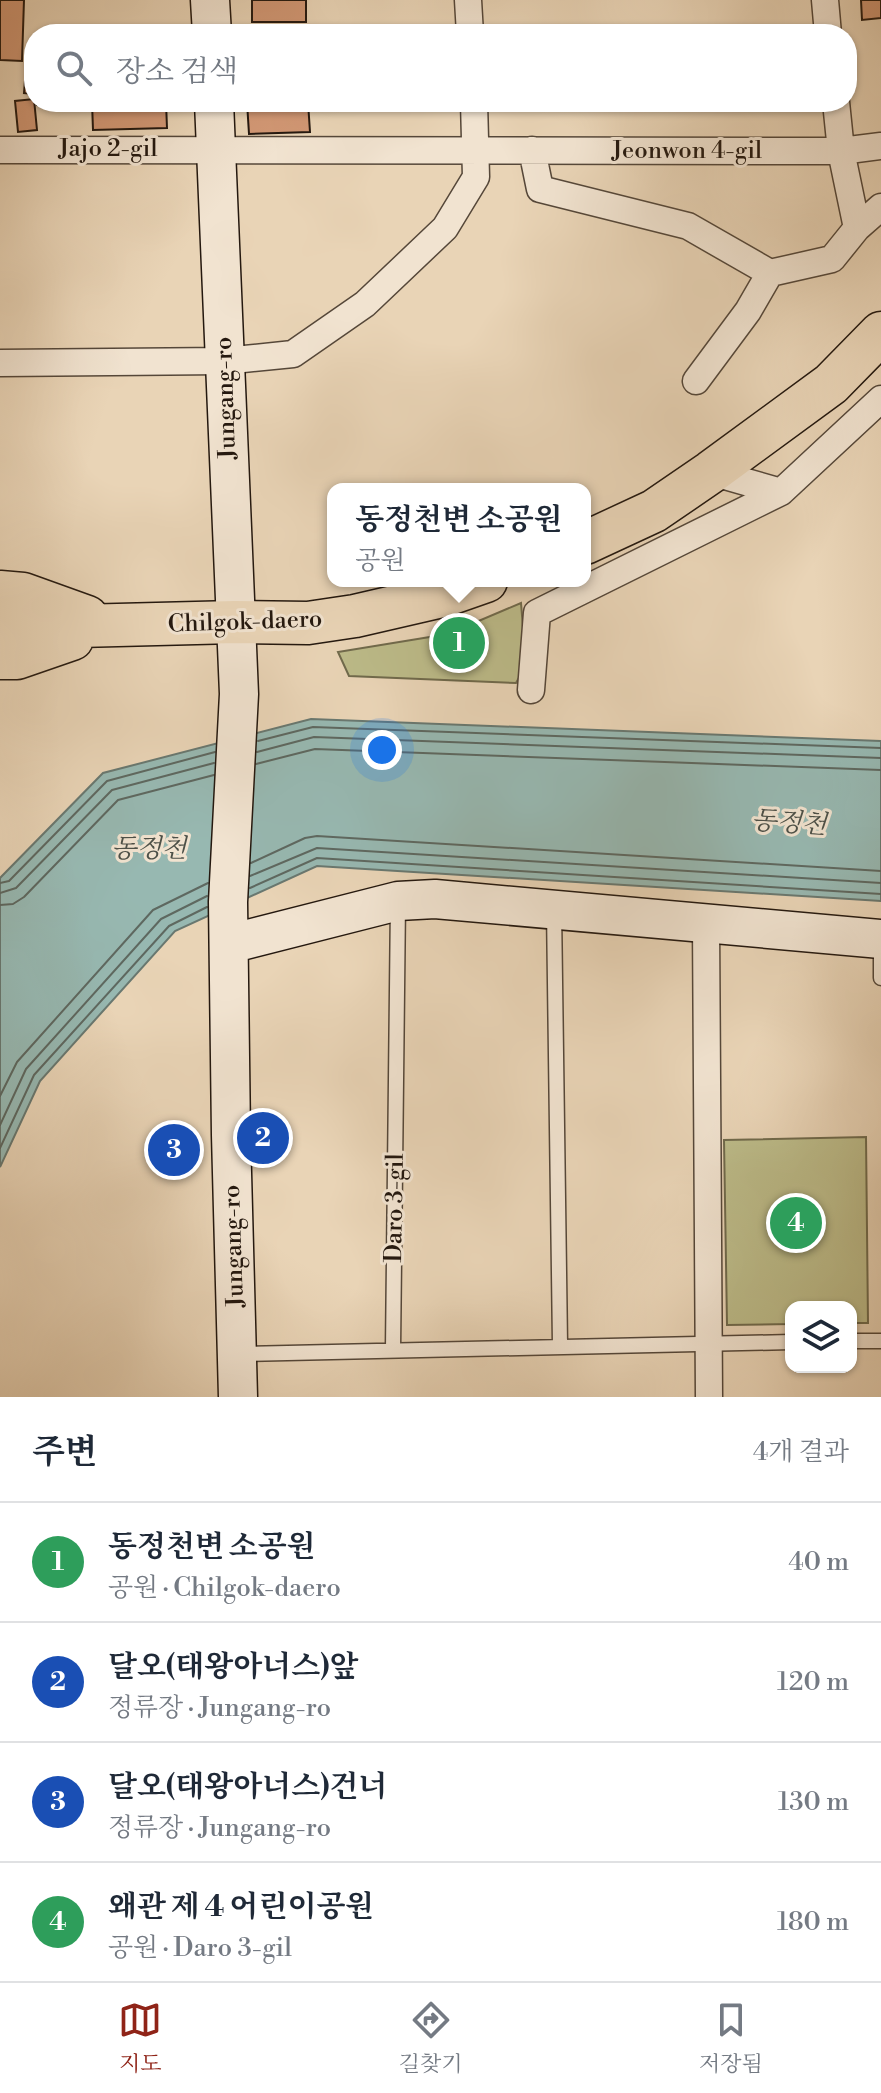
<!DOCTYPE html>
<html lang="ko">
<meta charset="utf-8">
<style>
body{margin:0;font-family:"Libre Bodoni","Noto Serif KR",serif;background:#f6f6f7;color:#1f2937}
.controls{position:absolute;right:24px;bottom:24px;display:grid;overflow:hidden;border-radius:16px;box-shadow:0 2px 6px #0004}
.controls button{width:72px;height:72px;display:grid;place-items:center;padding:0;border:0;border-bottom:2px solid #e0e1e3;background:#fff;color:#1f2937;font:40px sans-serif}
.you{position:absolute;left:382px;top:750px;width:28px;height:28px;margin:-20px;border:6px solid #fff;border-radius:50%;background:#1a73e8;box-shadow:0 0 0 12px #1a73e833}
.badge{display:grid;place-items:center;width:52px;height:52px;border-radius:50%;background:#8f2418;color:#fff;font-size:26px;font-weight:700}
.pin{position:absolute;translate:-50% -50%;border:4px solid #fff;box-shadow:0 2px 8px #0006}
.popup{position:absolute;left:327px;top:483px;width:264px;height:104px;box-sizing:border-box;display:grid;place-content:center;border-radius:16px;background:#fff;filter:drop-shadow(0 2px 6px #0005);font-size:26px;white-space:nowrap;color:#747a83}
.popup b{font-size:30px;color:#1f2937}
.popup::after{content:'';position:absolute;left:50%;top:100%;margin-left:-16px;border:16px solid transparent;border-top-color:#fff}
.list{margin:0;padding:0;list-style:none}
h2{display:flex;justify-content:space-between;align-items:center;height:104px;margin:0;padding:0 32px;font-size:34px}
h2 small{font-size:26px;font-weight:400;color:#747a83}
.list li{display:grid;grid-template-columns:52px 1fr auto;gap:24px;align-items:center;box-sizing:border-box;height:120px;padding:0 32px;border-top:2px solid #e0e1e3}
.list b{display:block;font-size:30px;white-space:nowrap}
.list p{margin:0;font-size:26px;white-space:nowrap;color:#747a83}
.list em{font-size:26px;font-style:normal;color:#747a83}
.icon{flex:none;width:44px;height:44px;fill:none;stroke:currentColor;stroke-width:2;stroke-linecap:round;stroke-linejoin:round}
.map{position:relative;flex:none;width:881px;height:1397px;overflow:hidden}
.search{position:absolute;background:#fff;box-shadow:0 2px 6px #0004;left:24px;right:24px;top:24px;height:88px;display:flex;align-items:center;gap:20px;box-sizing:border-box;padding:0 28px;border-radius:32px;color:#747a83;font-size:30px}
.sheet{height:584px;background:#fff}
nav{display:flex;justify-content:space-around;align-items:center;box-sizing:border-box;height:112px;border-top:2px solid #e0e1e3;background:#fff;font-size:22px;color:#747a83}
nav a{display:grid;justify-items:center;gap:4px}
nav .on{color:#8f2418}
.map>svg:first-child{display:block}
</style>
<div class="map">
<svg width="881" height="1397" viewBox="0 0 881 1397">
<rect width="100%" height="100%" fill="#e9d4b6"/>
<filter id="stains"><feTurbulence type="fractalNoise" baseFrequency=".0025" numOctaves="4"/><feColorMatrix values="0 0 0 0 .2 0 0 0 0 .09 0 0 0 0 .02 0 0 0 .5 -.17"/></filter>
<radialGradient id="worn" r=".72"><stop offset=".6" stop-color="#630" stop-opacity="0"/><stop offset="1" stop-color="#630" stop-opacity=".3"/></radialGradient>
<path fill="#bcbb89" stroke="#706a4c" stroke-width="2" d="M521,603L526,665L516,683L349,676L338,652L448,634Z
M866,1137L868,1323H851V1307H791V1324L727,1325L724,1140Z"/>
<path fill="#97b8b1" stroke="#697870" stroke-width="2" d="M311,719L881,741V901L317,866L175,931L40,1081L0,1167V878L103,773Z"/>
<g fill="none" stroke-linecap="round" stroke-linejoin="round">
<path stroke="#5e6860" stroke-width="2" d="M258,741L313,727L881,748
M257,752L314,737L881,758
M256,764L315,749L881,770
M251,863L305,838L317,836L881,871
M250,876L317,848L881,883
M0,883L9,881L107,781L215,752
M250,888L317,858L881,894
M0,893L16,888L112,790L214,763
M0,905L13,904L24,897L118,800L214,775
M0,1096L17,1062L153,910L208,883
M0,1125L26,1069L161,919L207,896
M0,1148L34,1075L169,926L207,907"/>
</g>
<path fill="#d19774" stroke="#24180f" stroke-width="2" d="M0,0H24L22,61L0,60Z
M252,0H306V22H252Z
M861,0H881V18L862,20Z
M26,68H34V94L24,93Z
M34,99L37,130L18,132L15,101Z
M37,102H78L77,108L37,105Z
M92,102H166L167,128L93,130Z
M247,102H308L310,132L249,134Z"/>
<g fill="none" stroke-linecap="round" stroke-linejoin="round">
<defs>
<path id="lane" d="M554,909L560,1345
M881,939V978
M851,1341H881
M393,1349L398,901
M240,1354L791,1342"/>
<path id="street" d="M468,0L470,34
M825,0L828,34
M836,102L841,151L857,228
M0,150L841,151L881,146
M532,150L540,189L688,226L770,273L748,311L696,381
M770,273L832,259L857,228L881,207
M0,363L224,361L293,354L365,304L445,228L476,177L474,102
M711,472L781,492
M531,690L537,613L781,492L881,399
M706,924L709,1397"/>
<path id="secondary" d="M210,0L212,34
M214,102L239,694L228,902L231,1135L238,1397
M229,944L398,901L435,899L881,939"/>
<path id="primary" d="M585,543L654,511L711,472L831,384L881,333
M0,592L23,594L87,617
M0,628L235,622L308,623L355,616L446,595L486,581
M0,658H17L72,639"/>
</defs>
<use href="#lane" stroke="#554739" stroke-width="17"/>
<use href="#street" stroke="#554739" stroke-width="29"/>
<use href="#secondary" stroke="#24180f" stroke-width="41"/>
<use href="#primary" stroke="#24180f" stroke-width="45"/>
<use href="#lane" stroke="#f1e3d0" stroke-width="14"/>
<use href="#street" stroke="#f1e3d0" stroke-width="26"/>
<use href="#secondary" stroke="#f1e3d0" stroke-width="38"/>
<use href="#primary" stroke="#e9d4b6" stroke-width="42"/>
</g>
<g text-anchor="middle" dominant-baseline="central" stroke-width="6" stroke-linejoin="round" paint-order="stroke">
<g font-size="24" fill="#24180f" stroke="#f1e3d0">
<text x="108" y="149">Jajo 2-gil</text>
<text x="687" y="151">Jeonwon 4-gil</text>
<text transform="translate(226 398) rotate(-92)">Jungang-ro</text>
<text transform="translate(245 622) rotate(-2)">Chilgok-daero</text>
<text transform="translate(395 1208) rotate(-89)">Daro 3-gil</text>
<text transform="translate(234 1246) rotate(-92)">Jungang-ro</text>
</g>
<g font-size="26" font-style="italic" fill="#4c5048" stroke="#f1e3d0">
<text transform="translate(789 823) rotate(4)">동정천</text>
<text x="149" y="849">동정천</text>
</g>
</g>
<rect width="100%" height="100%" filter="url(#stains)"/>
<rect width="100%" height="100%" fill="url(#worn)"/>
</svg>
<div class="controls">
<button><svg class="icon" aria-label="layers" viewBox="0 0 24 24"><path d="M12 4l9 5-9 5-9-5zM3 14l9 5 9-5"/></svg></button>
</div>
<div class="you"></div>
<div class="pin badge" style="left:459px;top:643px;background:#2e9e5b">1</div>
<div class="popup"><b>동정천변 소공원</b>공원</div>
<div class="pin badge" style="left:263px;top:1138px;background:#1a4fb4">2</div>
<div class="pin badge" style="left:174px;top:1150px;background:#1a4fb4">3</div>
<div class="pin badge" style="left:796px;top:1223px;background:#2e9e5b">4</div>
<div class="search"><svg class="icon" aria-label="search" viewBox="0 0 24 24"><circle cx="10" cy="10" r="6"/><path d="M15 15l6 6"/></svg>장소 검색</div>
</div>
<section class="sheet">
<h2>주변<small>4개 결과</small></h2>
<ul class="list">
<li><span class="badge" style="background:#2e9e5b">1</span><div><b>동정천변 소공원</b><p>공원 · Chilgok-daero</p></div><em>40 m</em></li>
<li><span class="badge" style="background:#1a4fb4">2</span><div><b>달오(태왕아너스)앞</b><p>정류장 · Jungang-ro</p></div><em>120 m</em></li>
<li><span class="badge" style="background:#1a4fb4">3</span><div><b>달오(태왕아너스)건너</b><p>정류장 · Jungang-ro</p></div><em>130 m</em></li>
<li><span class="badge" style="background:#2e9e5b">4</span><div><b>왜관 제 4 어린이공원</b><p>공원 · Daro 3-gil</p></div><em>180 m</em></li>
</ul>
</section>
<nav>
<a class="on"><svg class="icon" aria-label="map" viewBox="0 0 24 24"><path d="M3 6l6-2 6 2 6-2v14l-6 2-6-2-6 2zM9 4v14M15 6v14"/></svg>지도</a>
<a><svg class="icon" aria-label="directions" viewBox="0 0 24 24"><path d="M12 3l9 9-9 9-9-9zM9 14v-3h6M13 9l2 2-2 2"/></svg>길찾기</a>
<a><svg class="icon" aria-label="saved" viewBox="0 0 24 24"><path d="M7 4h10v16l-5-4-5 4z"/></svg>저장됨</a>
</nav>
